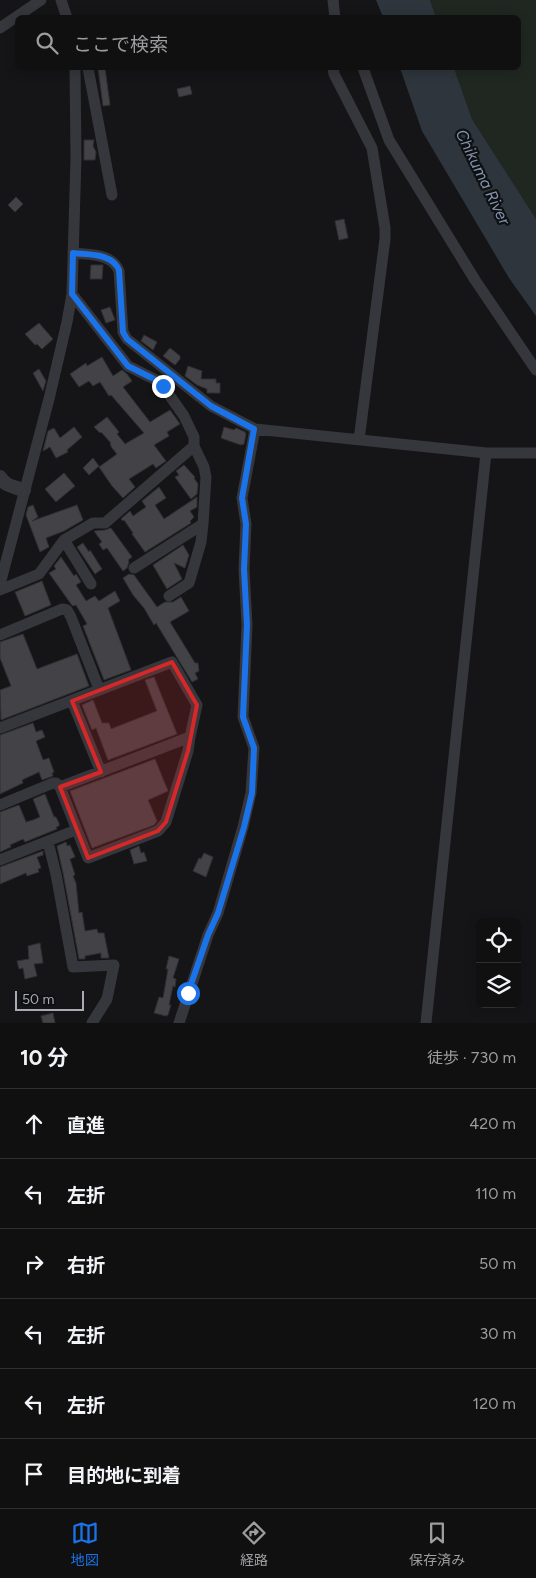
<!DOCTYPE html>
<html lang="ja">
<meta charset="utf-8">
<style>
body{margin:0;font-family:Figtree,"Noto Sans JP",sans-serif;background:#1e1e1f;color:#f1f3f6}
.controls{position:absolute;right:15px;bottom:15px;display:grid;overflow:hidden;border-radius:8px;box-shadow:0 2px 12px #0003}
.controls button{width:45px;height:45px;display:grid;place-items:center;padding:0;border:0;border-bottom:1px solid #303031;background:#101011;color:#f1f3f6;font:25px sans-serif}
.scale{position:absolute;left:15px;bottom:12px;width:69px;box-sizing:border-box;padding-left:5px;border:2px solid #a8abb6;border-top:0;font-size:14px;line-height:18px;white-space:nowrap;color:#a8abb6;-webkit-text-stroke:4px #101012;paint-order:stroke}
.stop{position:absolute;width:15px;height:15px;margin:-11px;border:4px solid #1a73e8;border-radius:50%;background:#fff}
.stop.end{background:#1a73e8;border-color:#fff;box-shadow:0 1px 5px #0008}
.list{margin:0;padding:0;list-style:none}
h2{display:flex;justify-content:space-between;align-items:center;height:65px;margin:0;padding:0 20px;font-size:21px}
h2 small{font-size:16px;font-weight:400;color:#9c9d9f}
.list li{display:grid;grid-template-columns:32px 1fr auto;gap:15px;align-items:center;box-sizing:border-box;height:70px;padding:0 20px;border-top:1px solid #303031}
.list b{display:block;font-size:19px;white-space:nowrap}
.list em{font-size:16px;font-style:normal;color:#9c9d9f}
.icon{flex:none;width:28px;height:28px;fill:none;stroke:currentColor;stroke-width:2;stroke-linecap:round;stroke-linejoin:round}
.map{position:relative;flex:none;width:536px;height:1023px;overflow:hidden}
.search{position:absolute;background:#101011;box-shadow:0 2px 12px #0003;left:15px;right:15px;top:15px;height:55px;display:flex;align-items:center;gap:12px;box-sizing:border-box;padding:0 18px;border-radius:8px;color:#9c9d9f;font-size:19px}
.sheet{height:485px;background:#101011}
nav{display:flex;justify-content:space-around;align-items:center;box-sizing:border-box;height:70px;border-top:1px solid #303031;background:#101011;font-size:14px;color:#9c9d9f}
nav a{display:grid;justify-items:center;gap:2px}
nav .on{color:#1a73e8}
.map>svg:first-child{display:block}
</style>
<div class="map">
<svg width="536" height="1023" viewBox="0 0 536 1023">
<rect width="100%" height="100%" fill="#151517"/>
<path fill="#202721" d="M430,0H536V219L472,119L454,68H518V18L436,17Z"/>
<path fill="#2e353c" d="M376,0H430L436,17H383Z
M400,68H454L472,119L536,219V316L509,278L422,131Z"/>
<path fill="#424247" stroke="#302f33" d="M98,68H105L110,105L103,106Z
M190,86L192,94L179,97L177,89Z
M84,140H94L93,146L96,152L95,160H84Z
M16,197L23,204L15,212L8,205Z
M344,219L348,238L339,240L335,221Z
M91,265H103L102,279H90Z
M110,307L115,320L106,323L101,310Z
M39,323L53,339L42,349L37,344L35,345L25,334Z
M144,335L157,342L153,350L141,341Z
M170,348L180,356V359L175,365L163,356Z
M102,357L113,376L122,370L127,374L132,381L123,387L150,422L170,410L180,424L167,432L169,436L154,445L166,461L156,468L153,464L129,479L135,487L123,498L112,486L99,467L117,454L112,448L110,444L111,443L101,432L100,433L94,427L107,417L119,432L117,434L125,444L144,433L111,395L109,396L100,382L93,386L89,381L79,387L70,374L86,363L87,366Z
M188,366L202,371L201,379H216V383H220V393H207V389L197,385L185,376Z
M39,369L46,381L43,391L33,373Z
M74,427L82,437L67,450L68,452L56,458L50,447L43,451L48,431L54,428L60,438Z
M224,427L234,430L236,428L245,432L246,434L244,444L241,445L221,438Z
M93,458L99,466L89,475L83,468Z
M184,465L195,477L194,478L198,484L197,494L191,499L175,477L179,475L176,471Z
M64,473L75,486L56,502L45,489Z
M159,487L166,498L155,505L164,519L197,497V507L190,511L194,517L190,521L191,523L145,552L132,534L133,533L124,520L123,521L121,519L130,511L133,516L146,507L142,501Z
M33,505L38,517L32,521L77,505L83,520L64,531L46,538L49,547L40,552L26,515L28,507Z
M111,528L132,557L128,560L129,562L127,568L123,571L107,548L103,550L99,544L102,542L94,531L105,530Z
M83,543L89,552L90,550L102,569L95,574L77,547Z
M183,545L189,555L185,568L174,563L182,579L167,589L153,565Z
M61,557L74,576L76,574L81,582L76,585L86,601L95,596L99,601L115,591L120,601L108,608L131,670L104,680L83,626L87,624L76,605L73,606L71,604L49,573L56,569L54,566Z
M129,574L134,575L157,607L165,602H173L181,597L189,611L170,622L195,663H198L199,671L195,673L198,679L192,682L156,623L154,625L144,608L133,595L123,578Z
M42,581L51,605L25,616L15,592Z
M23,634L37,669L77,654L89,686L1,720L0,690L11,686L0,658V642Z
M154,677L177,734L108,760L96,728L92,730L82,705L93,700L102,723H109L111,729L157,711L145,680Z
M33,723L36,732L42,730L45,737L36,741L43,760L49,758L54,772L52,773L53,776L42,780L39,772L22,780L23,783L0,794V735Z
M155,759L168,791L148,800L157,821L154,825L92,848L70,791Z
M45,794L54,817H56L59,823V826L56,827L57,829L25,842L23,839L10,845L11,847L0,852V812L19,805L26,822L33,820L40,817L33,799Z
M66,842L67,846L70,845L75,857L70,859L75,875L73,876L76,883L79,913L82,912L85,931L97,929L98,933H104L109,958H101V953L85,956V959H79L63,873L57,846Z
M139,846L141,853L144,852L147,861L134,864L130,850Z
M43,851V855L37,857L41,868L38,869L39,872L27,876L26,873L0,884V867Z
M204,853L213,857L206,877L193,871L199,858L201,859Z
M40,943L43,963L34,964L37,976L25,979L23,968L19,969L17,961L29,959L28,946Z
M169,956L179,959L173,978L176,979L175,987L173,986L169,1005H171L168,1015L166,1016L154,1013L159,997L163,998L168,969H166Z
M53,1013L55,1023H43L41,1016Z"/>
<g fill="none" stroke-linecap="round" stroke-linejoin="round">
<path stroke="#36373c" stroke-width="11" d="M61,0L67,18
M333,0L335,18
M0,28L41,0
M88,68L112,195
M333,68L334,74L372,148L385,228V239L359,440
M363,68L389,140L475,280L536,370
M73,253C89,255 112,253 119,271L123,332L127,339L211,406L255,429L486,453H536
M72,294L128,366L158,381L163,386L184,416L194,437V446L204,467L206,477L203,524L134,568
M64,540L91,584
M0,584L49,399L67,322L72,294L76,158L75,68
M0,590L39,574L64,540L93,523H105L194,446
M169,596L189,583L201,542L203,524
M0,635L62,609L67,610L71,617L99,689
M72,701L101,772
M0,728L172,662L197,705L190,737L60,787L88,858L158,831L166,822L188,751L190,737
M0,805L53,783H56L60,787
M48,842L56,874L73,967L114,965L107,999L92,1023
M0,860L76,830
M179,1023L208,935L218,913L243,827L251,793L254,748L243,717L247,625L244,569L246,524L242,498L255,429
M426,1023L486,453"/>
<path stroke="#36373c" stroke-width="14" d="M0,477C5,486 15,487 24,490"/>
</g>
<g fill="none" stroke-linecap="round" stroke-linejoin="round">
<path stroke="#1a73e8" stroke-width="6" d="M163,386L158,381L128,366L72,294L73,253C89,255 112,253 119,270L123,332L127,339L211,406L254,429L242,498L246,524L244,569L247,625L243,717L254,748L252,793L244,827L218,913L208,935L188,993"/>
</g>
<path fill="#d62828" fill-opacity="0.2" stroke="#d62828" stroke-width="4" stroke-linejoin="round" d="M172,662L197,705L188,751L166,822L158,831L88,858L60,787L101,772L72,701Z"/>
<g text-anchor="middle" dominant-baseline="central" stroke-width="4.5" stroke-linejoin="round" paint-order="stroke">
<g font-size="16" font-style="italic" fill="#8195af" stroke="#101012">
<text transform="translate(483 177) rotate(64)">Chikuma River</text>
</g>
</g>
</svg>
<div class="controls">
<button><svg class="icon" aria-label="locate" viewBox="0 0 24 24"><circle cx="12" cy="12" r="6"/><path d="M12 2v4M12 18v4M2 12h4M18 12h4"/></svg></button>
<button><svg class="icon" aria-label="layers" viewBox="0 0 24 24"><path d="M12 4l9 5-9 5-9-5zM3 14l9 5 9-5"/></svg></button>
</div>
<div class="scale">50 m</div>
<div class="stop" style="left:188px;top:993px"></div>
<div class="stop end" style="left:163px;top:386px"></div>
<div class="search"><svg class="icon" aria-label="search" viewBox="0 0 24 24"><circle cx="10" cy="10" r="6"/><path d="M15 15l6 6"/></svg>ここで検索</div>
</div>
<section class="sheet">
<h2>10 分<small>徒歩 · 730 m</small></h2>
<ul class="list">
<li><svg class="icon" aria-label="ahead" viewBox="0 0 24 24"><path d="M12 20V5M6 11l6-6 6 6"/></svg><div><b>直進</b></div><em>420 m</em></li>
<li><svg class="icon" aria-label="left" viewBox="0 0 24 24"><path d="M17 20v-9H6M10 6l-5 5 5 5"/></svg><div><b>左折</b></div><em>110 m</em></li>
<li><svg class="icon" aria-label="right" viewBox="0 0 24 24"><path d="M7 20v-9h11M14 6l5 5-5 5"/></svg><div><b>右折</b></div><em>50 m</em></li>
<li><svg class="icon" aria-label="left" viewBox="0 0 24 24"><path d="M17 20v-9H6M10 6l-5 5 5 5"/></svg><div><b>左折</b></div><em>30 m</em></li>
<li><svg class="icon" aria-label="left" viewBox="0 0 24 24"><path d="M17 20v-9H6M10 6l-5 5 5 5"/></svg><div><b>左折</b></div><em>120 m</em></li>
<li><svg class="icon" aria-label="arrive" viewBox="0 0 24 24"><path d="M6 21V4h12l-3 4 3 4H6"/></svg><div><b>目的地に到着</b></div></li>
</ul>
</section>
<nav>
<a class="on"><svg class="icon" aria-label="map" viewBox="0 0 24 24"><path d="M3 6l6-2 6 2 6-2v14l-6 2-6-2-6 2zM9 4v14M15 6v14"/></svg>地図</a>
<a><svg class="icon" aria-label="directions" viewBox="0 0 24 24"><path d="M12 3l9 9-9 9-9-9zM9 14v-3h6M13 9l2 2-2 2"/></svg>経路</a>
<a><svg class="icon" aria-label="saved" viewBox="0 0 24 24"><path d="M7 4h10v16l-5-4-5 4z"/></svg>保存済み</a>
</nav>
